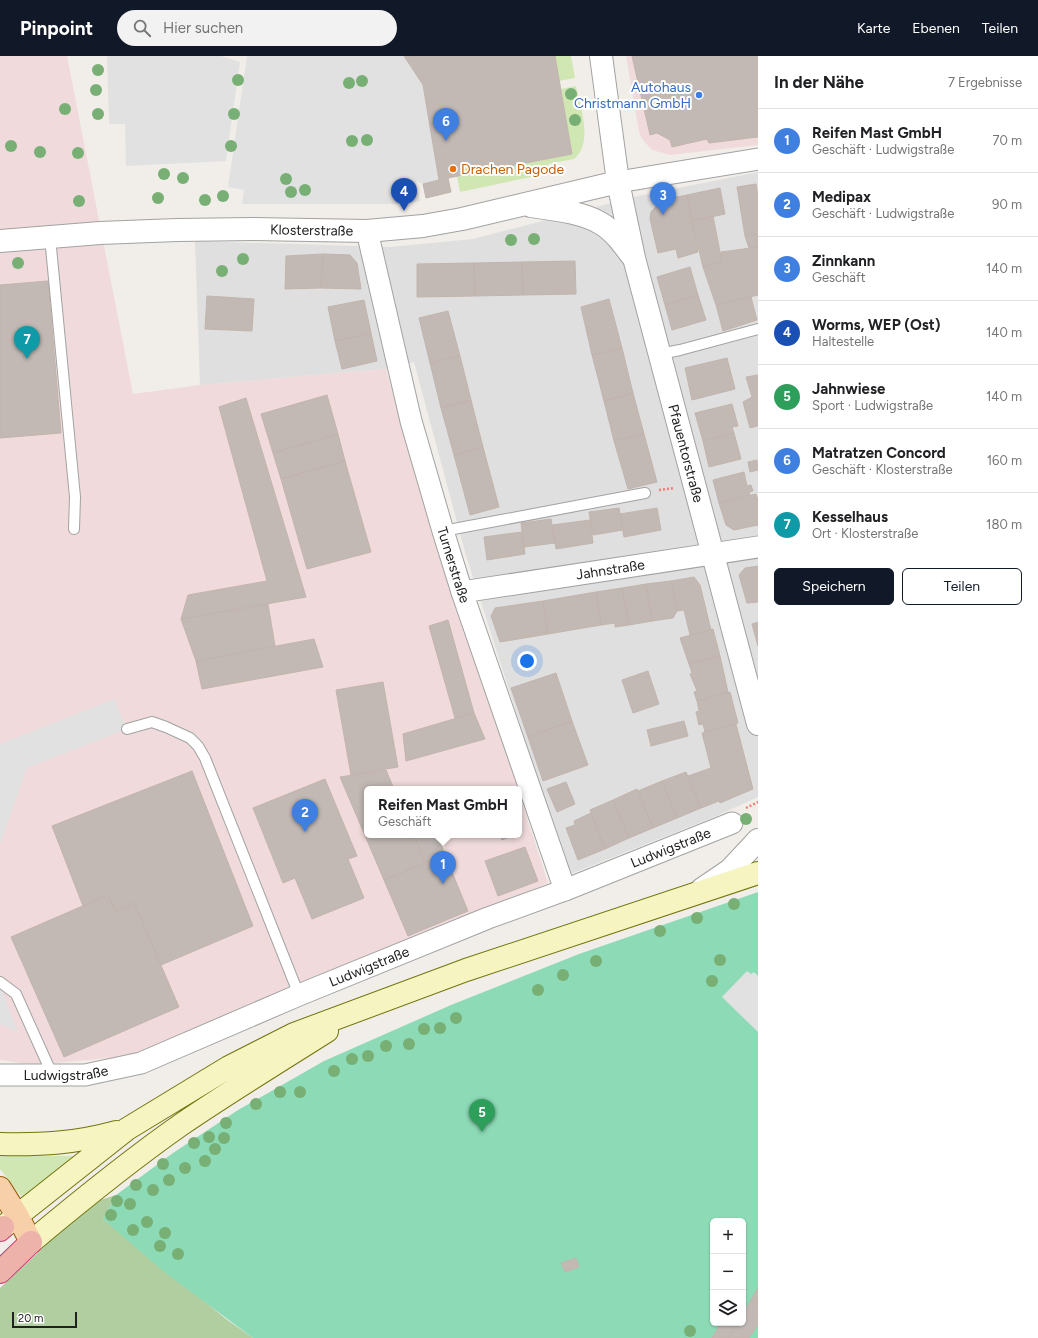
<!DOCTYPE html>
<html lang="de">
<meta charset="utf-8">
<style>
body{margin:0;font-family:Figtree,sans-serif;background:#f2f2f2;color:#202124}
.controls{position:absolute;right:12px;bottom:12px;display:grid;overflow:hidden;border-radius:6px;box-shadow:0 1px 3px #0004}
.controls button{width:36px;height:36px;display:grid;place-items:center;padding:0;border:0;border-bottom:1px solid #e0e0e0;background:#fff;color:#202124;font:20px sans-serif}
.scale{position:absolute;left:12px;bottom:10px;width:65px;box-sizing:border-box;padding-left:4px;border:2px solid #212121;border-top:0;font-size:11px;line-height:14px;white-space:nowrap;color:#212121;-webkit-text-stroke:3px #fff;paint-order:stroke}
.you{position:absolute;left:527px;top:605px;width:14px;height:14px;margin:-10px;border:3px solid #fff;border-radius:50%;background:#1a73e8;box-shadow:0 0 0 6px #1a73e833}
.badge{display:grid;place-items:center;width:26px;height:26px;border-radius:50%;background:#111827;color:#fff;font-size:13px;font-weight:700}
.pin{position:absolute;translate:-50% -33px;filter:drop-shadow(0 1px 2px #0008)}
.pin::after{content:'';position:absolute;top:21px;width:14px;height:12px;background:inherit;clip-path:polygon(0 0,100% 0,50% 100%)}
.popup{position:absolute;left:364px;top:730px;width:158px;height:52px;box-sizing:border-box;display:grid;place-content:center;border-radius:6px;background:#fff;filter:drop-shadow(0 1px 3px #0005);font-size:13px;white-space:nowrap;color:#757577}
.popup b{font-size:15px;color:#202124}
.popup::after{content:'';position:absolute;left:50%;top:100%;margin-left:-8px;border:8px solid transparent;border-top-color:#fff}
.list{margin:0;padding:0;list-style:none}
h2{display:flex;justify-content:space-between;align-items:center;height:52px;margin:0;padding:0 16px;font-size:17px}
h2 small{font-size:13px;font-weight:400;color:#757577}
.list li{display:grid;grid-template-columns:26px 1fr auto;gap:12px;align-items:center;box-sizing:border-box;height:64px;padding:0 16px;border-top:1px solid #e0e0e0}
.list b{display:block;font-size:15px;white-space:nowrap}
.list p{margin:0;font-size:13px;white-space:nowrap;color:#757577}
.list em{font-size:13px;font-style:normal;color:#757577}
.actions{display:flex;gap:8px;padding:12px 16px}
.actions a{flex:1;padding:9px 0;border:1px solid #111827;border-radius:6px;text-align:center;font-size:14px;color:#111827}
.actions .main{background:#111827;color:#fff}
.icon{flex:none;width:22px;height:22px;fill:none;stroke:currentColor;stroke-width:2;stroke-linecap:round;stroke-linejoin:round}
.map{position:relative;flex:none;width:758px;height:1282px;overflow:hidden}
header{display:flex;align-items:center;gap:24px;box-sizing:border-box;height:56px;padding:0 20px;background:#111827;color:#fff}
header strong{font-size:19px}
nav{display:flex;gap:22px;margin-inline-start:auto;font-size:14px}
.search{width:280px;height:36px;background:#f2f2f2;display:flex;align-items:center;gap:10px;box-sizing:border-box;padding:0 14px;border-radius:22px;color:#757577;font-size:15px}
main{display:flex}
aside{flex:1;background:#fff}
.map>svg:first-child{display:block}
</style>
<header>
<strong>Pinpoint</strong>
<div class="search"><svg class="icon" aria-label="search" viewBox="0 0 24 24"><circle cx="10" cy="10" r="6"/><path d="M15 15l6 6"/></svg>Hier suchen</div>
<nav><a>Karte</a><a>Ebenen</a><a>Teilen</a></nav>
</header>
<main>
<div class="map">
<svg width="758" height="1282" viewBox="0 0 758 1282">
<rect width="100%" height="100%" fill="#f1eee9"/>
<path fill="#dfdfdf" d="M758,116V741L714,761L568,819L465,496L414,306L386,313L200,329L195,185L390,191L473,183L638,140Z"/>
<path fill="#f0dadb" d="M0,0H67L133,338L200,329L386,313L422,439L518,733H367V779H519V737L548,827L142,999L34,1009L0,1004Z
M626,0H758V89L670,99L652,94L642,83L639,76Z"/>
<path fill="#d1e7b3" d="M555,0H571L575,22L559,25Z
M576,30C580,51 594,86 574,103L548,108L550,117L460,136L457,121L572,98L561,33Z
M0,1099L70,1100H74L75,1102L24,1142L21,1140L0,1113Z"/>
<path fill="#b1cea0" d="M116,1139L103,1163L226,1263L253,1282H0V1232L91,1147Z"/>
<path fill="#8ddab6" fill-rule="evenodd" d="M758,836V1282H253L163,1215L103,1163L116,1139L173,1097L238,1054L324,1005L451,949L579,898ZM713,1165H743V1267H713Z"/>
<path fill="#e1e1e1" d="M107,0H221L240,6L226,105L126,110L125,68H109Z
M247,0H404L423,29L439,124L423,128L416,125L420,145L400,148H242L244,134L228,131Z
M114,643L127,673L27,712L0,788V688Z
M747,915L751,918L754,916L758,920V976L722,941Z
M0,930L18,976L0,968Z"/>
<path fill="#c2b9b5" stroke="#c2b4ac" d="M404,0H555L572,98L448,122L451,136L426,142L423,128L439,124L423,29Z
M632,0H758V81L709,87L707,83L672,91L670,84L657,77L650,79Z
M756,128L758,141V178L745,180L737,131Z
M720,132L725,158L692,165L687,139Z
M687,139L698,196L678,202L676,193L658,197L650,163L651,156L662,144Z
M713,160L722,206L703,211L692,165Z
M758,178V191L749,192L745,180Z
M758,191V239L716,249L703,211L722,206L721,196Z
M323,198L321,232L285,233L286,200Z
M323,198L350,199L357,207L361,233L321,232Z
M575,205L576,238L523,239L522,206Z
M522,206L523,239L475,240L474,207Z
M474,207L475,240L417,241V208Z
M690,211L698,239L665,249L657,221Z
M48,225L61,377L0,382V229Z
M698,239L706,264L672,274L665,249Z
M207,240L254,243L252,275L205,273Z
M751,241L757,264L723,275L716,249Z
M609,243L622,292L592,299L581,251Z
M364,244L371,277L335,285L328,251Z
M448,255L460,300L430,307L419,262Z
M371,277L377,305L342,313L335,285Z
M622,292L633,337L604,345L592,299Z
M460,300L471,344L441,352L430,307Z
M727,302L735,333L692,344L685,312Z
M758,319V370L750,372L743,346L752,341L746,321Z
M633,337L644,378L614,385L604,345Z
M327,339L338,378L273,397L261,358Z
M246,342L306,541L181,563L188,539L267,525L219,351Z
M471,344L483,391L454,399L441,352Z
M732,348L738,370L732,371L734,377L703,385L695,357Z
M734,377L741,403L709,411L703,385Z
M338,378L345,405L281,423L273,397Z
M644,378L657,426L628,433L614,385Z
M483,391L499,451L470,459L454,399Z
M757,404L758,414L750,416L748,406Z
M345,405L371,496L307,513L281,423Z
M744,416L747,430L751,429L753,435L749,436L750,439L719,447L713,424Z
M756,438L758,444V469L734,474L726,469L719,447Z
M619,452L623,474L593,479L589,456Z
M657,452L661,474L624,481L620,458Z
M551,463L555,487L524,491L521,467Z
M590,464L593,487L556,493L552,469Z
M522,476L525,498L487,504L484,481Z
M758,510V546L747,547L739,519L745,512Z
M694,521L700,529L711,574L690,579L684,554L677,555L671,525Z
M671,525L677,555L673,562L652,565L646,528Z
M646,528L652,565L629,569L622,532Z
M622,532L629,569L615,571V567L601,569L596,536Z
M596,536L601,569L548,578L543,545Z
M543,545L548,578L500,586L491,560L495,552Z
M268,548L275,590L196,605L181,563Z
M448,564L474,657L455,662L429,570Z
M758,566V590L752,568Z
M713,573L720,600L689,608L680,582Z
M314,583L323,611L202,633L196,605Z
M720,600L728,636L697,645L694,636L697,635L690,618L692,617L689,608Z
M648,615L659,648L633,657L622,624Z
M556,617L572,665L528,681L511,632Z
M383,626L398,711L351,719L336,634Z
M730,636L738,667L705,676L703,668L699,669L696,656L699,655L697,645Z
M474,657L485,683L406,705L403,678Z
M572,665L588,709L543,725L528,681Z
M684,665L688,680L651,690L647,674Z
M736,668L753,733L720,747L719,745L701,752L688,720L711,712L702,677Z
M386,714L394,733H367V779H414L425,807L384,824L340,721Z
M192,715L253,870L161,909L134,847L115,855L108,839L83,850L52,770Z
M686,716L701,752L677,762L662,725Z
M325,723L357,800L348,803L364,842L312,863L295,822L283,827L253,752Z
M662,725L677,762L653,772L638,735Z
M566,726L575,748L557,756L547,733Z
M637,733L653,772L629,782L613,744Z
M613,744L629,782L605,793L590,754Z
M591,757L605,793L578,804L566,772L575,769L574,765Z
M414,779H438L445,799L425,807Z
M500,779H514L502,784Z
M525,791L538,825L498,840L485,805Z
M445,799L468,855L408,880L384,824Z
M108,839L115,855L134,847L179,951L64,1001L11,881Z
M576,1202L579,1211L565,1216L561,1207Z
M758,1232V1248L751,1244Z
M751,1244L758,1248V1269L749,1282H729L738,1267H743V1258Z
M721,1267H738L729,1282H712Z"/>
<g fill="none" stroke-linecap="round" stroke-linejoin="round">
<defs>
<path id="service" d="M50,181L75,441L74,473
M660,298L680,294L758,273
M443,475L645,437
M127,673L152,666L166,671L190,682L198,690L205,702L299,939
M0,926L16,938L52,1018"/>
<g id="minor">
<path d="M618,126L758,103"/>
<path id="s1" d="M367,175L411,365L443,475L462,536L565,834"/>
<path id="s2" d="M462,536L758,491"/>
<path id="s3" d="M0,1019H85L141,1007L299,939L488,862L565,834L732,767"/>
</g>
<g id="tertiary">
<path id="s4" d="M601,0L618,126L634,202L758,668"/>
<path d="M531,150C551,153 582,156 600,167C613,174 623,188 632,200"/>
<path id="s5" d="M0,185L100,177L177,174L253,173L367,175L423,170L462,163L618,126"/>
<path d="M702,833L730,814L758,784"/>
</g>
<path id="secondary" d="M0,1088C42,1089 76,1087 116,1076
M3,1171L127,1073L229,1011L294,978L466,914L758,817
M31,1186C80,1145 129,1105 182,1068C229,1036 278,1006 327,975"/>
<path id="primary" d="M0,1132L17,1159L31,1186"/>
<path id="trunk" d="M0,1174L3,1171
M0,1216L31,1186"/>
</defs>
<use href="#service" stroke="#a2a2a2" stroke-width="12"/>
<use href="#minor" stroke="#a2a2a2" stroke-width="23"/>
<use href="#tertiary" stroke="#a2a2a2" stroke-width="24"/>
<use href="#secondary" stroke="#72750c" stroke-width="24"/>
<use href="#primary" stroke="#955c0a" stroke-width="24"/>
<use href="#trunk" stroke="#d13476" stroke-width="24"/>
<path stroke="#f27c79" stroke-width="2.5" stroke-dasharray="2 2" stroke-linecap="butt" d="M659,434L674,432
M746,752L758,746"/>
<use href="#service" stroke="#fff" stroke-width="10"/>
<use href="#minor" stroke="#fff" stroke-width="21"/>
<use href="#tertiary" stroke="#fff" stroke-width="22"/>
<use href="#secondary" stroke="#f6f5c2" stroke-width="22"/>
<use href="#primary" stroke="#f7cfa8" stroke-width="22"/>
<use href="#trunk" stroke="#edb2aa" stroke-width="22"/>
</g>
<g fill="#77af74">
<circle cx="98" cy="14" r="6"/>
<circle cx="238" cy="24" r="6"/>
<circle cx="362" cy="25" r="6"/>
<circle cx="349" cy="27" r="6"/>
<circle cx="96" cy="34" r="6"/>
<circle cx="571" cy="38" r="6"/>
<circle cx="65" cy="53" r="6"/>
<circle cx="98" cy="58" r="6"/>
<circle cx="234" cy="58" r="6"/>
<circle cx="575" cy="64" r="6"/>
<circle cx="367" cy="84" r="6"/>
<circle cx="352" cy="85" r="6"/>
<circle cx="11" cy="90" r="6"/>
<circle cx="231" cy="90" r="6"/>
<circle cx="40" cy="96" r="6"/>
<circle cx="78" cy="97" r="6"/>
<circle cx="164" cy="118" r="6"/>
<circle cx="183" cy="122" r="6"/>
<circle cx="286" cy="123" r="6"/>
<circle cx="305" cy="134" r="6"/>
<circle cx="291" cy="136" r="6"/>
<circle cx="223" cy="140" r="6"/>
<circle cx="158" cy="142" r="6"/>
<circle cx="205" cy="144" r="6"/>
<circle cx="79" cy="145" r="6"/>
<circle cx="534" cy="183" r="6"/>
<circle cx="511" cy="184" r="6"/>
<circle cx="243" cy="203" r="6"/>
<circle cx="18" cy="207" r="6"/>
<circle cx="222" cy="215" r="6"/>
<circle cx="746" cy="763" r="6"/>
<circle cx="734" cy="848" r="6"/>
<circle cx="697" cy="862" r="6"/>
<circle cx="660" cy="875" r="6"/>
<circle cx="720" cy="904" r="6"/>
<circle cx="596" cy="905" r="6"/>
<circle cx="563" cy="919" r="6"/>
<circle cx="712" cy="925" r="6"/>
<circle cx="538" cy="934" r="6"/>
<circle cx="456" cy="962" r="6"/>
<circle cx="440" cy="972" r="6"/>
<circle cx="424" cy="973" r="6"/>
<circle cx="409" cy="988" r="6"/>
<circle cx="386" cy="990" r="6"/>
<circle cx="368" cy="1000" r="6"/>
<circle cx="352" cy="1003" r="6"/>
<circle cx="334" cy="1015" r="6"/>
<circle cx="280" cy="1036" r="6"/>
<circle cx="300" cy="1036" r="6"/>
<circle cx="256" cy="1048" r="6"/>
<circle cx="226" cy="1067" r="6"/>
<circle cx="209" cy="1081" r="6"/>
<circle cx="224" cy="1082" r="6"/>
<circle cx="194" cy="1087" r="6"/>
<circle cx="215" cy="1093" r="6"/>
<circle cx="205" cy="1105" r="6"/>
<circle cx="163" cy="1108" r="6"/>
<circle cx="185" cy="1112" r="6"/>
<circle cx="169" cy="1124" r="6"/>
<circle cx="136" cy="1129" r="6"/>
<circle cx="153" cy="1134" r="6"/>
<circle cx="117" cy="1145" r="6"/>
<circle cx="130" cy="1148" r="6"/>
<circle cx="111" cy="1159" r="6"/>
<circle cx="147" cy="1166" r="6"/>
<circle cx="133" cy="1174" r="6"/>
<circle cx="165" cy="1177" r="6"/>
<circle cx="160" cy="1190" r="6"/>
<circle cx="178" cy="1198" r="6"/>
<circle cx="690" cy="1275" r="6"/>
</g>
<circle fill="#3f7fe0" stroke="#fff" stroke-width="1.5" cx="699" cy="39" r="4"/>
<circle fill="#e8710a" stroke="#fff" stroke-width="1.5" cx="453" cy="113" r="4"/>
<g text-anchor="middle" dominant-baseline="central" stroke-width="4" stroke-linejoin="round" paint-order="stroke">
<g font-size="14" fill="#366cbe" stroke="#fff" text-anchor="end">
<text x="691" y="31">Autohaus<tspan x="691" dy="16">Christmann GmbH</tspan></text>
</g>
<g font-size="14" fill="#c56008" stroke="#fff" text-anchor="start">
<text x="461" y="113">Drachen Pagode</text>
</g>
<g font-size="14" fill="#212121" stroke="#fff">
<text stroke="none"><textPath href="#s5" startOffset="312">Klosterstraße</textPath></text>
<text stroke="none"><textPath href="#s4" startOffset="407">Pfauentorstraße</textPath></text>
<text stroke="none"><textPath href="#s1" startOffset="345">Turnerstraße</textPath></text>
<text stroke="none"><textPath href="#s2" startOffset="150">Jahnstraße</textPath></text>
<text stroke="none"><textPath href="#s3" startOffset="714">Ludwigstraße</textPath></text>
<text stroke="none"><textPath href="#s3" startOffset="390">Ludwigstraße</textPath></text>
<text stroke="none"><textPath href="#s3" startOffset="66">Ludwigstraße</textPath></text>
</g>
</g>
</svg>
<div class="controls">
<button>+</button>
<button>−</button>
<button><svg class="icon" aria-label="layers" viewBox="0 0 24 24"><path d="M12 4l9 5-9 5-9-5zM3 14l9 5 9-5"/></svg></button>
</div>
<div class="scale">20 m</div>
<div class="you"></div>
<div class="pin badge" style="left:443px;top:828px;background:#3f7fe0">1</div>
<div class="popup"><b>Reifen Mast GmbH</b>Geschäft</div>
<div class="pin badge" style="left:305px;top:776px;background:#3f7fe0">2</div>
<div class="pin badge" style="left:663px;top:159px;background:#3f7fe0">3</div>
<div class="pin badge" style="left:404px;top:155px;background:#1a4fb4">4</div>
<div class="pin badge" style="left:482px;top:1076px;background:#2e9e5b">5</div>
<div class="pin badge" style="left:446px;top:85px;background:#3f7fe0">6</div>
<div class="pin badge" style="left:27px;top:303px;background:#0f9aa8">7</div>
</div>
<aside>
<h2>In der Nähe<small>7 Ergebnisse</small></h2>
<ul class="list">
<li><span class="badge" style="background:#3f7fe0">1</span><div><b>Reifen Mast GmbH</b><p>Geschäft · Ludwigstraße</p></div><em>70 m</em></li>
<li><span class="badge" style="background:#3f7fe0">2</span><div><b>Medipax</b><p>Geschäft · Ludwigstraße</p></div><em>90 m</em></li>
<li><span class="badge" style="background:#3f7fe0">3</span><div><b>Zinnkann</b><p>Geschäft</p></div><em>140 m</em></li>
<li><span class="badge" style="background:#1a4fb4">4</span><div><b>Worms, WEP (Ost)</b><p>Haltestelle</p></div><em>140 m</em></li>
<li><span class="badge" style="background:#2e9e5b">5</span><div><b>Jahnwiese</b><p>Sport · Ludwigstraße</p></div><em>140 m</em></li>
<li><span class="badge" style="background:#3f7fe0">6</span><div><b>Matratzen Concord</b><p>Geschäft · Klosterstraße</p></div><em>160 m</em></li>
<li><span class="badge" style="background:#0f9aa8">7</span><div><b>Kesselhaus</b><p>Ort · Klosterstraße</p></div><em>180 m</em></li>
</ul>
<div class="actions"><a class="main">Speichern</a><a>Teilen</a></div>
</aside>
</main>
